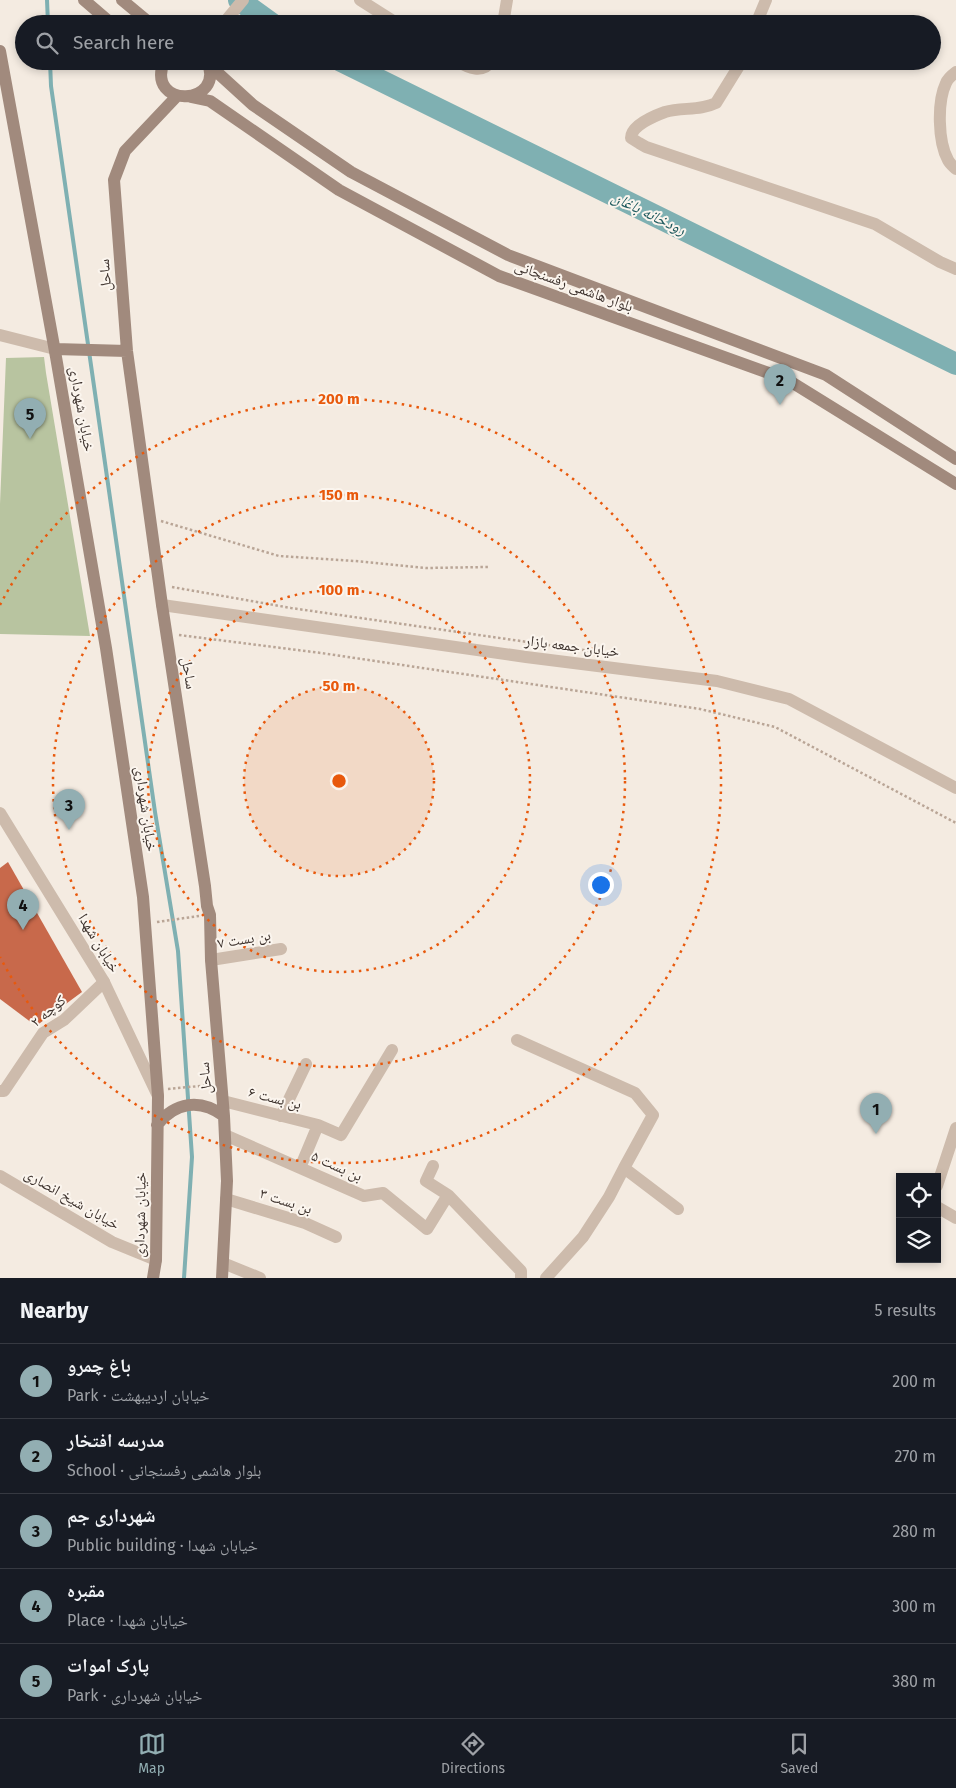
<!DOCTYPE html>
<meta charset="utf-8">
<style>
body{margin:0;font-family:"Fira Sans","Noto Naskh Arabic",sans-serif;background:#242831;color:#f1f3f6}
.controls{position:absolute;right:15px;bottom:15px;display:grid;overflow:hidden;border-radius:0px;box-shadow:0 2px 8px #0003}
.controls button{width:45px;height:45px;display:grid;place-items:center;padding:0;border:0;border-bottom:1px solid #363941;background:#171b24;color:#f1f3f6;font:25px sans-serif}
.you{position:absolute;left:600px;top:884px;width:18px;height:18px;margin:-12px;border:4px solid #fff;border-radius:50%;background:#1a73e8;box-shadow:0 0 0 8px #1a73e833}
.badge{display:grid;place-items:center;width:32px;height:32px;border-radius:50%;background:#92aeb2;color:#111;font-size:16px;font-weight:700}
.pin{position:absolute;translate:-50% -41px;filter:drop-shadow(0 1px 2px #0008)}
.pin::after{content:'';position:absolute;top:26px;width:18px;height:15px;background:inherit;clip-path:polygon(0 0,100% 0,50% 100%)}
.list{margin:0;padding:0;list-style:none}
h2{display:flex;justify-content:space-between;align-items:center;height:65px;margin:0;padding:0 20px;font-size:21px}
h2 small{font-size:16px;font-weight:400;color:#9ea1a6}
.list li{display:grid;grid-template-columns:32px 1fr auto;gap:15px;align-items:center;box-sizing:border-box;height:75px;padding:0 20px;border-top:1px solid #363941}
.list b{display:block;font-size:19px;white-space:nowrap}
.list p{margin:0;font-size:16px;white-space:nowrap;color:#9ea1a6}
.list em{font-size:16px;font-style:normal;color:#9ea1a6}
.icon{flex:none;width:28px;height:28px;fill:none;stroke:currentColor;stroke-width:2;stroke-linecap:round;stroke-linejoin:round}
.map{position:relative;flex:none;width:956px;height:1278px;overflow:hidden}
.search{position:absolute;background:#171b24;box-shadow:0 2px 8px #0003;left:15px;right:15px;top:15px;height:55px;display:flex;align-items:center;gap:12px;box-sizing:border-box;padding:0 18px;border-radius:28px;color:#9ea1a6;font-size:19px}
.sheet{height:440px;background:#171b24}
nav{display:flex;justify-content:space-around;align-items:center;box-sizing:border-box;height:70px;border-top:1px solid #363941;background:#171b24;font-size:14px;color:#9ea1a6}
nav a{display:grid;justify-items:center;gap:2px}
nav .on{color:#92aeb2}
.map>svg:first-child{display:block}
</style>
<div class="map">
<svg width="956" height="1278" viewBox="0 0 956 1278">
<rect width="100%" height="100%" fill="#f4ebe1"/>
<path fill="#b8c4a0" d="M44,357L46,373L90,636L0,634V504L6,358Z"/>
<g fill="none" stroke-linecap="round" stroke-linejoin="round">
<path stroke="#7fb0b2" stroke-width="4" d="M47,0L48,24
M50,61L51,86L155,812L178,951L192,1157L184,1278"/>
<path stroke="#7fb0b2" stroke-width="22" d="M239,0L272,24
M341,61L956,364"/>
</g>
<path fill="#c8694b" d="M8,862L82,992L36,1026L0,999V868Z"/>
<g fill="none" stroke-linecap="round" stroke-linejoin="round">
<path stroke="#b9a596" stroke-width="2.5" stroke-dasharray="2.5 2.5" stroke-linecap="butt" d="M161,521L279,556L355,561L426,568L488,567
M172,587L291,608L604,653
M179,635L321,653L700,709L775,727L956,823
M157,922L199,916
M168,1089L210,1085"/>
<path stroke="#cdbbac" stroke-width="12" d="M360,0L398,24
M223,24L243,0
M503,24L507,0
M756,24L766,0
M457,61C468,68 483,74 491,61
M742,61L716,103C700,111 682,107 665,112C654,116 631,126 631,138L639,143L646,147L875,224L940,262L956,269
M956,72C952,75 948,78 946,83C937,102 938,142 948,160C950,164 954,167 956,169
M211,960L281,949
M517,1040L635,1093L653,1115L624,1168
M0,1091H4L43,1033L64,1020L104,982
M223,1101L318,1125
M281,1116L306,1064
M225,1135L364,1196L383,1193L427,1229L448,1195L521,1271V1278
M433,1166L426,1181L448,1195
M300,1168L318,1125L341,1135L392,1050
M0,1176L112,1242L156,1260
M937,1186L956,1128
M226,1199L305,1223L336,1237
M937,1207L956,1218
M223,1263L260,1278
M546,1278L583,1237L609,1197L624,1168L678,1209"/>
<path stroke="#cdbbac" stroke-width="12" d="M0,335L55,349
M162,605L526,657L717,681L789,699L956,788
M0,813L104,982L158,1096"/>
<path stroke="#a18a7d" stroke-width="12" d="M84,0L112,24
M122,0L151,24
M0,51L56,357L106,648L143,897L158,1096L156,1260L153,1278
M164,61C145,110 227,106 207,61
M208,64L253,105L351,172L508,255L826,375L956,459
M177,96L125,151L114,180L127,351L162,605L205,886L207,906L210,915L211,960L224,1116L227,1181L222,1278
M191,97L210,101L339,190L499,276L788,380L956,484
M55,349L127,351
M157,1125C175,1102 200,1098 224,1116"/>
</g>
<circle cx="339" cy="781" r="95" fill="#e8590c" fill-opacity=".12"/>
<g fill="none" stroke="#e8590c" stroke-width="2.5" stroke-dasharray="2.5 5">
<circle cx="339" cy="781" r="95"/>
<circle cx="339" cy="781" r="191"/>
<circle cx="339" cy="781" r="286"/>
<path d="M0 605A382 382 0 1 1 0 957"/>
</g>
<g text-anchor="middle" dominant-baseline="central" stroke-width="4" stroke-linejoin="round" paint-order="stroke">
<g font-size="15" fill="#3b302b" stroke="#fbf5ee">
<text transform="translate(105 275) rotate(-94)">ساحل</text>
<text transform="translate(574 286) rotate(20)">بلوار هاشمی رفسنجانی</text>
<text transform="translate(82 409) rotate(80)">خیابان شهرداری</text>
<text transform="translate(572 646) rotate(7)">خیابان جمعه بازار</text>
<text transform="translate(189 673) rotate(81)">ساحل</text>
<text transform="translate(146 809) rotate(82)">خیابان شهرداری</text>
<text transform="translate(244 939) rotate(-9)">بن بست ۷</text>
<text transform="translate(99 943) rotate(59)">خیابان شهدا</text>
<text transform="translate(48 1011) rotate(-40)">کوچه ۲</text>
<text transform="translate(205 1078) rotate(-95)">ساحل</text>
<text transform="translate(275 1098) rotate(14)">بن بست ۶</text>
<text transform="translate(337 1166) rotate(24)">بن بست ۵</text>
<text transform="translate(72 1199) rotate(30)">خیابان شیخ انصاری</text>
<text transform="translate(286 1201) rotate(18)">بن بست ۳</text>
<text transform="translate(140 1215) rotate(-89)">خیابان شهرداری</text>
</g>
<g font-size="16" font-style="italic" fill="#1f5a5e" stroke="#fbf5ee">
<text transform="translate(649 213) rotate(26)">رودخانه باغان</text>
</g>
</g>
<circle cx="339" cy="781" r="8" fill="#e8590c" stroke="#fbf5ee" stroke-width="2.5"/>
<g font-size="15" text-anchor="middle" font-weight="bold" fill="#e8590c" stroke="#fbf5ee" stroke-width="4" stroke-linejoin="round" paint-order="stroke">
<text x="339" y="404">200 m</text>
<text x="339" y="500">150 m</text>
<text x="339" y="595">100 m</text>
<text x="339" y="691">50 m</text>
</g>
</svg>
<div class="controls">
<button><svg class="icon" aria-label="locate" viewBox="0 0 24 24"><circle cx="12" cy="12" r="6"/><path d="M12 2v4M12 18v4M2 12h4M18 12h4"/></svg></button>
<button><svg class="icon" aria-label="layers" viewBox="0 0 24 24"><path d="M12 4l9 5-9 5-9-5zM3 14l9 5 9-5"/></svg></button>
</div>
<div class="you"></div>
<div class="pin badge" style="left:876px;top:1134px">1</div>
<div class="pin badge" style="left:780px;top:405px">2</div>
<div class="pin badge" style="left:69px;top:830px">3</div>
<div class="pin badge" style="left:23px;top:930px">4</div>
<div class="pin badge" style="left:30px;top:439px">5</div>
<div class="search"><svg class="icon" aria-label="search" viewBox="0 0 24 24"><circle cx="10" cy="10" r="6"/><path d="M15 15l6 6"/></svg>Search here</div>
</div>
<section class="sheet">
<h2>Nearby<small>5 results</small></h2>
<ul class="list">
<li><span class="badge">1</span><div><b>باغ چمرو</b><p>Park · خیابان اردیبهشت</p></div><em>200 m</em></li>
<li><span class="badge">2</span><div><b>مدرسه افتخار</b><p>School · بلوار هاشمی رفسنجانی</p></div><em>270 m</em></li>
<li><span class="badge">3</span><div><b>شهرداری جم</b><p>Public building · خیابان شهدا</p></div><em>280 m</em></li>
<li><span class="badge">4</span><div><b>مقبره</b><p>Place · خیابان شهدا</p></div><em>300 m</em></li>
<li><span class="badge">5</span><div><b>پارک اموات</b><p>Park · خیابان شهرداری</p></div><em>380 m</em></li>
</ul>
</section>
<nav>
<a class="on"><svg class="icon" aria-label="map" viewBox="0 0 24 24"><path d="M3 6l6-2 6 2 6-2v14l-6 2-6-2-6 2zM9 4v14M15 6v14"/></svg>Map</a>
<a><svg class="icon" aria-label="directions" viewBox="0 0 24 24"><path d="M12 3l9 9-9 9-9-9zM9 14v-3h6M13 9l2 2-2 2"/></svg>Directions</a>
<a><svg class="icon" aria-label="saved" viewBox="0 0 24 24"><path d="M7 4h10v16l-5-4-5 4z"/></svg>Saved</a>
</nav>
